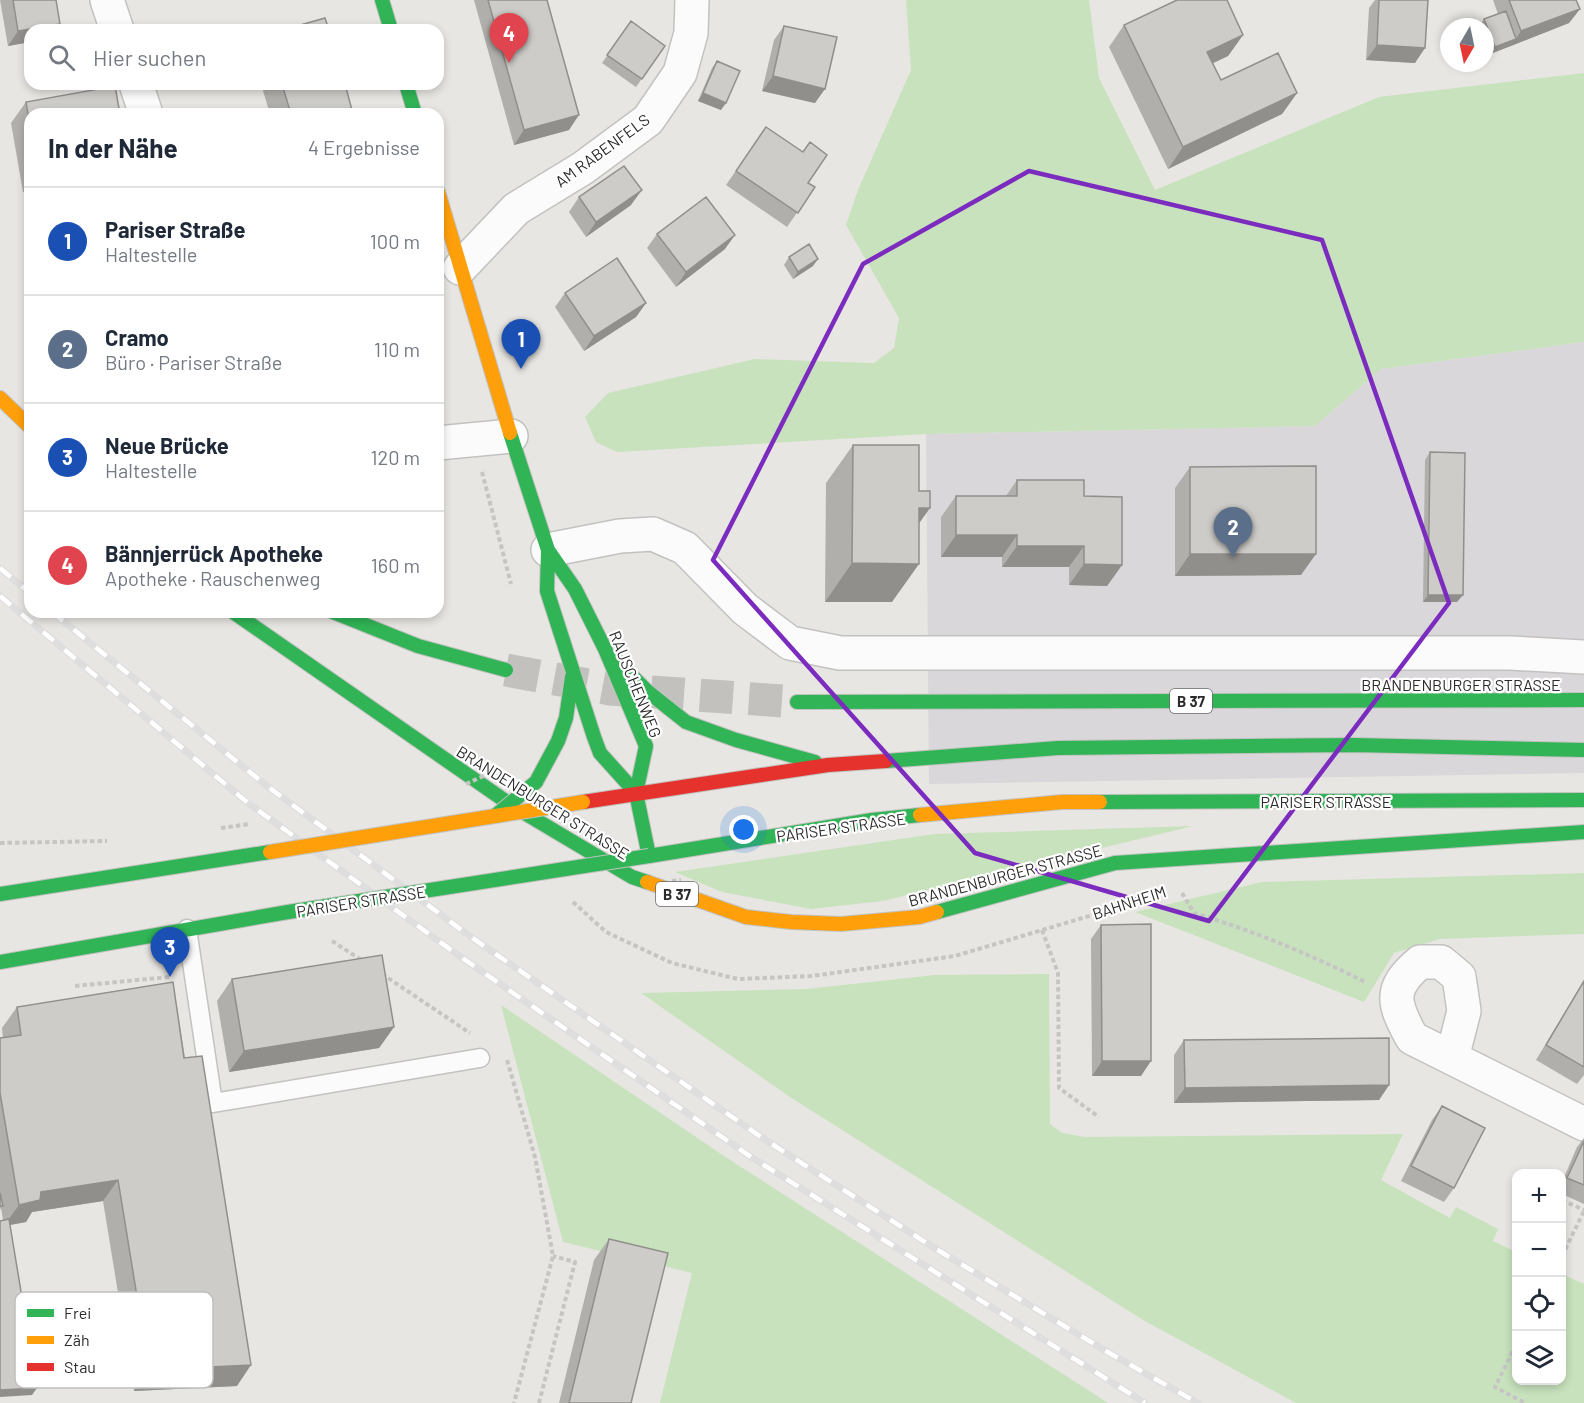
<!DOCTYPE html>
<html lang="de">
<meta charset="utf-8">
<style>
body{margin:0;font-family:Barlow,sans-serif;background:#f6f6f7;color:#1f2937}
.controls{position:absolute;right:18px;bottom:18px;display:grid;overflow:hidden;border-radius:12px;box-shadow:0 3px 9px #0003}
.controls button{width:54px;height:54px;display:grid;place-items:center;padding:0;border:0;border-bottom:2px solid #e0e1e3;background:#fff;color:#1f2937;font:30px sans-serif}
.compass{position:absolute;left:1440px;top:18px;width:54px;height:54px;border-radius:50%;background:#fff;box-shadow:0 3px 9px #0003;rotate:189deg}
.you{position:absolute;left:744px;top:830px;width:21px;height:21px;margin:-15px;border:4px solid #fff;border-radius:50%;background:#1a73e8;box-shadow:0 0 0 9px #1a73e833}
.badge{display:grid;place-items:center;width:39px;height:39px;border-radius:50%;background:#6d6c6b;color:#fff;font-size:20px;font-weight:700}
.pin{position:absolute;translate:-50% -50px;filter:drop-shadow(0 2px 3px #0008)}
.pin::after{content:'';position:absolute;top:32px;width:21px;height:18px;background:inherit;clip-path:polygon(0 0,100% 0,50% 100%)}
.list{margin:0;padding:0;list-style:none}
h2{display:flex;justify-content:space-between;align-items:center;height:78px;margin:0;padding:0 24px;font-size:26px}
h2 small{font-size:20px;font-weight:400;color:#747a83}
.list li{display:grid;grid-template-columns:39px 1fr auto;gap:18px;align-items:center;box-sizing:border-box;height:108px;padding:0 24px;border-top:2px solid #e0e1e3}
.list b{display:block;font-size:22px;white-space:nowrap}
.list p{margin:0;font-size:20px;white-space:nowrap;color:#747a83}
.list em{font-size:20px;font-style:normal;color:#747a83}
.icon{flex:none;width:33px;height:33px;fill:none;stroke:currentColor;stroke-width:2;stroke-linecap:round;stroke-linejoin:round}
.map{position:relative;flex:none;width:1584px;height:1403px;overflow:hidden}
.search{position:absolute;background:#fff;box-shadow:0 3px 9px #0003;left:24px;top:24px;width:420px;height:66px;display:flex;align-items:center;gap:15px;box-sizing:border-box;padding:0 21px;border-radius:18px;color:#747a83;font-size:22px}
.panel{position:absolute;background:#fff;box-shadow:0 3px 9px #0003;left:24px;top:108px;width:420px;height:510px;border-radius:18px}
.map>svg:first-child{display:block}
</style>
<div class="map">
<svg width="1584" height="1403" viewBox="0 0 1584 1403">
<rect width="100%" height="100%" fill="#e8e6e2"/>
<path fill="#d9d7d9" d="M1584,342V773L929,784L926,434L1315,426L1381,369Z"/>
<path fill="#c8e2bd" d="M906,0H1089L1099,78L1155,190L1379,97L1584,73V342L1381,369L1315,426L926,434L617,452L596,442L585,417L608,393L755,359L874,363L894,348L899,318L846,225L858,190L911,70Z
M1193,826L883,901L811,909L722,892L675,872L934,834Z
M1584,873V934L1440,939L1394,953L1364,1002L1135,912L1262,882Z
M1049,974L1050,1124L1062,1133L1085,1137L1403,1134L1381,1180L1450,1218L1456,1207L1498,1229L1493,1241L1516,1252V1380H1562V1274L1584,1284V1403H1296L1143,1320L793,1099L641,993L807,989L934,975Z
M501,1005L727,1158L1108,1403H660L692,1273L563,1242Z"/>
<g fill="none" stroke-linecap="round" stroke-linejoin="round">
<path stroke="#c2c1bd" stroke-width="33" stroke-dasharray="33 16" stroke-linecap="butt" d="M506,670L610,689L797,702"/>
<defs>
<path id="lane" d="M187,929L213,1103L480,1058"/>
<path id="street" d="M107,0L117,30
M136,84L146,114
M460,268L516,209L583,168L648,120L680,73L691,33L692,0
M438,443L511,436
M548,550L620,536L653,534L685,548L745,609L790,643L840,653H1510L1584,657
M1452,1058L1464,1011L1459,977L1441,962H1420C1388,989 1393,1003 1412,1038L1584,1124"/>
<path id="fast" d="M382,0L391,30
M406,84L415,114
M510,433L548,550L575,589L605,649L646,746L636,793L649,856L872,820L920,815
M548,550L547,591L594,737L600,753L636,793
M233,612L511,805L632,877L647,882
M333,612L418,646L506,670
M617,661L647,691L686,722L736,740L815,762
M797,702L1584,700
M886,761L1058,748L1353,745L1584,750
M536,782L558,741L566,718L572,677
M1100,802L1584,800
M0,894L270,852
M937,912L1115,863L1584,832
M0,962L288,912"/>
<path id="slow" d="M438,192L510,433
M0,398L30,427
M920,815L1062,802H1100
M647,882L746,917L791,922L841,924L919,917L937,912"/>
<path id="jam" d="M583,802L828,765L886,761"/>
</defs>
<use href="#lane" stroke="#c2c2c1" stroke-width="21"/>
<use href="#street" stroke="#c2c2c1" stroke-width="36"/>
<use href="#fast" stroke="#c2c2c1" stroke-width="16"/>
<use href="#slow" stroke="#c2c2c1" stroke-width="16"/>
<use href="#jam" stroke="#c2c2c1" stroke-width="16"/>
<path stroke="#c5c5c4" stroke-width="4" stroke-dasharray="4.5 3" stroke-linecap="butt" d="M482,472L511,584
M0,843L107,841
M1182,893L1194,913C1254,931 1309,954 1365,982
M573,902L606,932L672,963L738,979L812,976L955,956L1153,897
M1042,930L1058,973L1059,1088L1099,1117
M332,941L363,961
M382,974L470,1033
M75,986L169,977
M507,1060L535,1157L553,1256L514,1403
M1562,1200L1584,1210
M1562,1256L1584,1211
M1516,1345L1495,1387L1525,1403
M539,1403L575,1262L553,1256"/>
<use href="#lane" stroke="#fcfbfb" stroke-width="18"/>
<use href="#street" stroke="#fcfbfb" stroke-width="33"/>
<use href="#fast" stroke="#30b455" stroke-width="14"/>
<use href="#slow" stroke="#ff9f0a" stroke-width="14"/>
<use href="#jam" stroke="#e5322d" stroke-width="14"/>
<defs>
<path id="rail" d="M0,568L30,593
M0,596L248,803L458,955L751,1157L1145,1403
M52,612L267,786L471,937L764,1139L936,1249L1111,1354L1198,1403"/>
</defs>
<use href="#rail" stroke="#dededf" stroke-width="7"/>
<use href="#rail" stroke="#fff" stroke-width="4.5" stroke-dasharray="14" stroke-linecap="butt"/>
<defs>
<path id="fast-bridge" d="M495,816L536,782
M288,912L649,856"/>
<path id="slow-bridge" d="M270,852L583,802"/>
</defs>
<use href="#fast-bridge" stroke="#c2c2c1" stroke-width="16" stroke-linecap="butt"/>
<use href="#slow-bridge" stroke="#c2c2c1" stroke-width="16" stroke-linecap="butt"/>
<path stroke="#c5c5c4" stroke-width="4" stroke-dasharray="4.5 3" stroke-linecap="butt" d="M466,784L492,772
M221,828L250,824
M672,881L681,880"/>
<use href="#fast-bridge" stroke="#30b455" stroke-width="14"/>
<use href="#slow-bridge" stroke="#ff9f0a" stroke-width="14"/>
</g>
<path fill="#b0afac" d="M0,0H56L60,24L56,30H30V42L8,46Z
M474,0H547L569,130L514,145Z
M1375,0H1428L1415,63L1366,60L1369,8Z
M1493,0H1576L1580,9L1569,23L1490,54L1485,43V27H1478L1484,19L1498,14Z
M631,21L665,46L636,87L602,63Z
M1124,25L1243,35L1228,56L1213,63L1221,80L1297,93L1282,114L1168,169L1109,47Z
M784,26L815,103L762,91L774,40Z
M717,61L721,110L698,101L712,68Z
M261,84H345L353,114H270Z
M26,102L30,114V190L23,192L11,123Z
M766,127L803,152L808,183L815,187L787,227L726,185Z
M579,197L631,205L586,237L569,212Z
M657,234L725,249L676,287L647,248Z
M789,257L813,266L793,279L784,265Z
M565,293L646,303L636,317L584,351L555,307Z
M853,445L919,523L892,602H825L826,483Z
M1430,452L1457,602H1423L1425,460Z
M1190,467L1301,575L1175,576V488Z
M1017,480L1084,496L1122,565L1107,586L1069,585V567H1002V557H941V517L956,496H1006Z
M1101,925L1141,1076H1092L1091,939Z
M232,979L394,1027L379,1048L229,1072L217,1001Z
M1584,981V1075L1577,1084L1536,1060L1575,995Z
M173,982L237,1386L134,1391L103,1201L32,1212L26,1222L10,1225L32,1395L1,1208L0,1210V1038H3L2,1028L17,1007Z
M1184,1040L1389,1085L1379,1100L1174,1103V1055Z
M1442,1106L1454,1188L1444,1202L1401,1181L1432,1120Z
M1584,1138V1204L1562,1194V1182L1577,1147Z
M609,1239L631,1403H559L594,1260Z"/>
<path fill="#908f8c" d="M1580,9L1569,23L1511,46L1521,31Z
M60,24L56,30H30V42L8,46L18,31Z
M1243,35L1228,56L1192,73L1207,52Z
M1516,39L1511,46L1490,54L1495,47Z
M1377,45L1425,48L1415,63L1366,60Z
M773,76L825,89L815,103L762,91Z
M703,93L726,103L721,110L698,101Z
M1297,93L1282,114L1168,169L1183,147Z
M579,115L569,130L514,145L524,130Z
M30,181V190L23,192Z
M642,190L631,205L586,237L596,222Z
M735,235L725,249L676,287L686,272Z
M818,259L813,266L793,279L798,272Z
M646,303L636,317L584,351L594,336Z
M919,508H930L903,546Z
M956,535H1017L1002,557H941Z
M1017,546H1084L1069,567H1002Z
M1190,554H1316L1301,575L1175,576Z
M852,563L919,564L892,602H825Z
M1084,564L1122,565L1107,586L1069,585Z
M1428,595H1463L1457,602H1423Z
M394,1027L379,1048L229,1072L244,1051Z
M1102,1061H1151L1141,1076H1092Z
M1389,1085L1379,1100L1174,1103L1185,1088Z
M118,1180L103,1201L32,1212L26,1222L4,1226L19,1205L41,1192Z
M251,1365L237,1386L134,1391L149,1370Z
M37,1388L32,1395L0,1397V1390Z"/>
<path fill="#cdccc8" stroke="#908f8c" stroke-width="1.5" d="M13,0H56L60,24L18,31Z
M488,0H547L579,115L524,130Z
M1177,0H1227L1243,35L1207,52L1221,80L1278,53L1297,93L1183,147L1124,25Z
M1379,0H1428L1425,48L1377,45Z
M1509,0H1576L1580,9L1521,31Z
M1506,11L1516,39L1495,47L1484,19Z
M325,18L329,30H283Z
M631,21L665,46L642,79L607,55Z
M784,26L837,37L825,89L773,76Z
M717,61L740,71L726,103L703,93Z
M282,84H345L353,114H291Z
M115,86L120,114H30V126L26,102Z
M766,127L803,152L810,142L827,155L808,183L815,187L798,213L736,171Z
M624,166L642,190L596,222L579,197Z
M706,197L735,235L686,272L657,234Z
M809,244L818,259L798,272L789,257Z
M617,258L646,303L594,336L565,293Z
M853,445H919V491H930V508H919V564L852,563Z
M1430,452L1465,453L1463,595H1428Z
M1316,466V554H1190V467Z
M1017,480H1084V496L1122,497V565L1084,564V546H1017V535H956V496H1017Z
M1151,924V1061H1102L1101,925Z
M382,955L394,1027L244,1051L232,979Z
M1584,981V1067L1546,1045Z
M173,982L184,1058L202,1056L251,1365L149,1370L118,1180L41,1192L40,1200L19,1205L0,1093V1038L21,1035L17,1007Z
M1389,1038V1085L1185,1088L1184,1040Z
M1442,1106L1485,1128L1454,1188L1411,1166Z
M1584,1141V1185L1567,1178Z
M0,1193L3,1206H0Z
M9,1219L37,1388L0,1390V1221Z
M609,1239L668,1253L631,1403H569Z"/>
<path fill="none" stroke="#7b2cbf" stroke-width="4.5" stroke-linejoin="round" d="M1029,171L1322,240L1449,603L1209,921L975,853L713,560L863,264Z"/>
<g text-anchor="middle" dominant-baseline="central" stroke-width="4.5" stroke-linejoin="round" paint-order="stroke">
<g fill="#fff" stroke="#6b6b6b" stroke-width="1.5">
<rect x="1170" y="689" width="42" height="24" rx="4.5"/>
<rect x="656" y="882" width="42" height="24" rx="4.5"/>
</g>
<g font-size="15" font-weight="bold" fill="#2b2b2b">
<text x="1191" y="701">B 37</text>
<text x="677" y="894">B 37</text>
</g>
<g font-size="16" fill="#2b2b2b" stroke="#fff">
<text transform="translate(602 150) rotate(-36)">AM RABENFELS</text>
<text transform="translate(636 684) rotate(68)">RAUSCHENWEG</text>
<text x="1461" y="684">BRANDENBURGER STRASSE</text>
<text x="1326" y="801">PARISER STRASSE</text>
<text transform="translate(543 802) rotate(32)">BRANDENBURGER STRASSE</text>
<text transform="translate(841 827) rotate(-8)">PARISER STRASSE</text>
<text transform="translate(1005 875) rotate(-15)">BRANDENBURGER STRASSE</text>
<text transform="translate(361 901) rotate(-9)">PARISER STRASSE</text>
<text transform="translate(1129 902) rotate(-18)">BAHNHEIM</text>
</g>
</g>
<rect x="15" y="1292" width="198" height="96" rx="9" fill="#fff" stroke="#bfbfbf" stroke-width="1.5"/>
<rect x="27" y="1309" width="27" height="8" fill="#30b455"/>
<rect x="27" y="1336" width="27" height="8" fill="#ff9f0a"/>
<rect x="27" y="1363" width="27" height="8" fill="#e5322d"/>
<g font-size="16" fill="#2b2b2b">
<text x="64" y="1319">Frei</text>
<text x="64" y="1346">Zäh</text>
<text x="64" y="1373">Stau</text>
</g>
</svg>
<div class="controls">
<button>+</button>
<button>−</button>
<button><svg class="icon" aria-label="locate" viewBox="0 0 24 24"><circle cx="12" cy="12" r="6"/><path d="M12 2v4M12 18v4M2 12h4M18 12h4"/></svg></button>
<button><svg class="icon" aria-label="layers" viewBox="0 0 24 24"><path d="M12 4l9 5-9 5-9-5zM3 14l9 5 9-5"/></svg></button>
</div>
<svg class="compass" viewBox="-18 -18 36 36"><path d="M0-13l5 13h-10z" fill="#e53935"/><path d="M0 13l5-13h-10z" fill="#747a83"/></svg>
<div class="you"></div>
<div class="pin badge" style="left:521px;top:369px;background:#1a4fb4">1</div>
<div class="pin badge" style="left:1233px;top:557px;background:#5c6f8a">2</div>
<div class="pin badge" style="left:170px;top:977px;background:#1a4fb4">3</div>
<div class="pin badge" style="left:509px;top:63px;background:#e0444e">4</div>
<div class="search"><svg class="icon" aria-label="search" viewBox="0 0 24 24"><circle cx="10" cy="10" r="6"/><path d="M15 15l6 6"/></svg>Hier suchen</div>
<section class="panel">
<h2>In der Nähe<small>4 Ergebnisse</small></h2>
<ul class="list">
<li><span class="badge" style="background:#1a4fb4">1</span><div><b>Pariser Straße</b><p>Haltestelle</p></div><em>100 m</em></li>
<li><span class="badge" style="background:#5c6f8a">2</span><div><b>Cramo</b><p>Büro · Pariser Straße</p></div><em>110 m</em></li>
<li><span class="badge" style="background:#1a4fb4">3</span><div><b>Neue Brücke</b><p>Haltestelle</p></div><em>120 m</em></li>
<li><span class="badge" style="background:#e0444e">4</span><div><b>Bännjerrück Apotheke</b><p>Apotheke · Rauschenweg</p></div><em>160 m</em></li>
</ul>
</section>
</div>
